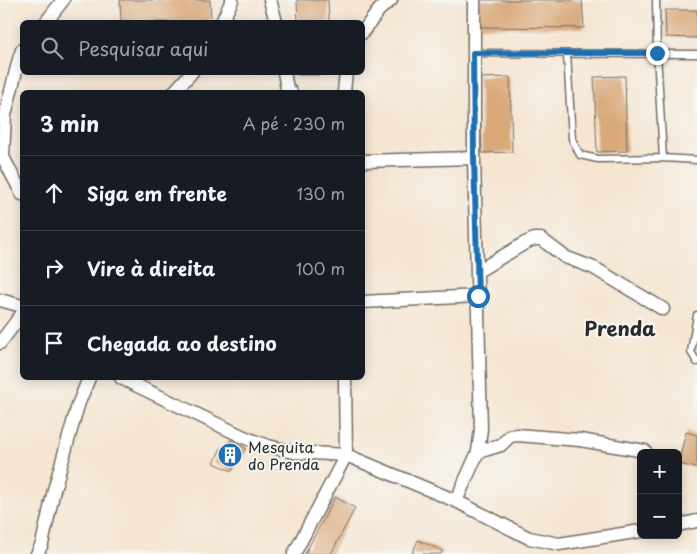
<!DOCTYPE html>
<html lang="pt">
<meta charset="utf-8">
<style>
body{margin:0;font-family:"Playpen Sans",sans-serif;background:#20242c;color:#f1f3f6}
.controls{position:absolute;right:15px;bottom:15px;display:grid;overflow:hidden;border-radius:8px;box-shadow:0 2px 12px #0003}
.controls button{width:45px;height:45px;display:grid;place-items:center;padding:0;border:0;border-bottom:1px solid #363941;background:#171b24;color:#f1f3f6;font:25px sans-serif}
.stop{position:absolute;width:15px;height:15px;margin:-11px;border:4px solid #1f6fb2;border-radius:50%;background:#fff}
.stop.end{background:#1f6fb2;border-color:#fff;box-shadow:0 1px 5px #0008}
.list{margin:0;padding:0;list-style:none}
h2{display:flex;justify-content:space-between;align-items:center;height:65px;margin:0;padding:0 20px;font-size:21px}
h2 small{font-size:16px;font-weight:400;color:#9ea1a6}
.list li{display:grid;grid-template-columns:32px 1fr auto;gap:15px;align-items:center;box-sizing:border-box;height:75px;padding:0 20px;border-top:1px solid #363941}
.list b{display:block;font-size:19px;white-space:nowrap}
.list em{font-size:16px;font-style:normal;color:#9ea1a6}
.icon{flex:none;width:28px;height:28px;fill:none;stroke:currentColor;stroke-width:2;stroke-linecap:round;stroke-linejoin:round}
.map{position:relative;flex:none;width:697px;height:554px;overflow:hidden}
.search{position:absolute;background:#171b24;box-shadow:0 2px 12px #0003;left:20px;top:20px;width:345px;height:55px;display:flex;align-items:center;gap:12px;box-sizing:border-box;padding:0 18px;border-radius:8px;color:#9ea1a6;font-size:19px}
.panel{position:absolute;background:#171b24;box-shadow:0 2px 12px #0003;left:20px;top:90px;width:345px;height:290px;border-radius:8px}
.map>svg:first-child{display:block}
</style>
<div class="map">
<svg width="697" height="554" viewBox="0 0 697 554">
<rect width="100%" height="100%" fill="#f6f6f2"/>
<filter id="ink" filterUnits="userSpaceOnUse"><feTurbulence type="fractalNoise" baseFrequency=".02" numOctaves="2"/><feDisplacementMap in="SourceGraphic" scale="10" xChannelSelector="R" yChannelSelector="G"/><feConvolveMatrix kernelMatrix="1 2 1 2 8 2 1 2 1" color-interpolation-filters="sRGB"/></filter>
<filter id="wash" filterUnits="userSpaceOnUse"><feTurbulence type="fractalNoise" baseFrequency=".0096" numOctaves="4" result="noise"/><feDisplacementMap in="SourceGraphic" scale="20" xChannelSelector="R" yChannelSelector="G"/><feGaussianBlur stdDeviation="1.12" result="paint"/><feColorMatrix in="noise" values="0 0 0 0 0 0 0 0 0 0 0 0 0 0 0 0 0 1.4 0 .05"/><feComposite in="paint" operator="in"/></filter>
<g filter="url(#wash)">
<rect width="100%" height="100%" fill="#f5e5d1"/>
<g id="blocks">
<path fill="#d9a97a" d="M120,0H210L211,22H121Z
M297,0H328L329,22H298Z
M478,0H582L584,28L479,27Z
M665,10H697V38L666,37Z
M298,72H330V75H298Z
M625,76L627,151L597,152L594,77Z
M510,77L512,152L482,153L479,78Z
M686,432L697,435V468L678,464Z
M231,440L246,448L232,471L214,463L221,448Z
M335,497L355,508L331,554H305Z
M418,540L443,551L441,554H412Z"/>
</g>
</g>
<g filter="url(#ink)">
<use href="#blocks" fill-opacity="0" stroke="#726c65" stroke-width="1"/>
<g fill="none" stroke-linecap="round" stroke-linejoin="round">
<defs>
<path id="service" d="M656,0L657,53L663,158
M473,53L697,54
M567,54L572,139L580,155L598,159L663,158L697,160
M697,315L691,352L697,362"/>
<path id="minor" d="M270,0L276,22
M46,22L63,0
M222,22L232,0
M362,33L379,10L391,0
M22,50L19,59L5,115L3,157L22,194
M284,72L287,89L291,92
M174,92L192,72
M344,92L346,72
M362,161L474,158
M478,271L525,243L534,239H541L565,257L594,268L663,309
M0,300L22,306
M362,302L478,296
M0,343L22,314
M121,378L246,438L268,446L294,452L346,455L456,501L529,538L559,544L641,531
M478,452L501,445L510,436L517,435L580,440L645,451
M456,501L478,452L481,429L474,158V0
M678,525L697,521
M37,554L42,544L54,490L78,405L89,378
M294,554L346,455L345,378"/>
</defs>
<use href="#service" stroke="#726c65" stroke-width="9"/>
<use href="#minor" stroke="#726c65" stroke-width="15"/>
<use href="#service" stroke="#fff" stroke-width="6"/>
<use href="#minor" stroke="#fff" stroke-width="12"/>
</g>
</g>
<g fill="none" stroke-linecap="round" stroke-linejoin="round" filter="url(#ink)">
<path stroke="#1f6fb2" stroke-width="6" d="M478,296L474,158L473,53H657"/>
</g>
<defs>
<symbol id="building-disc" viewBox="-11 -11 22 22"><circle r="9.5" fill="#1f6fb2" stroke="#f6f6f2"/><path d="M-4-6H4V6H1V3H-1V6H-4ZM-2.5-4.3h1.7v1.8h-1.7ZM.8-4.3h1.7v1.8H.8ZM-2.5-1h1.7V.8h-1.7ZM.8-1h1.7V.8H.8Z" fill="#fff"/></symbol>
</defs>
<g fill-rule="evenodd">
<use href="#building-disc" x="216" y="441" width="28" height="28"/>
</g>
<g text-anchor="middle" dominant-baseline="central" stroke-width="4" stroke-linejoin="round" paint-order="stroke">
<g font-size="15" fill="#2b2b2b" stroke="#f6f6f2" text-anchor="start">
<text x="248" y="446">Mesquita<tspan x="248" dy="17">do Prenda</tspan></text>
</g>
<g font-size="20" font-weight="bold" fill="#2b2b2b" stroke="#f6f6f2">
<text x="620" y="328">Prenda</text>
</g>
</g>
</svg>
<div class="controls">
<button>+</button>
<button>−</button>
</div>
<div class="stop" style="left:478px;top:296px"></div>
<div class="stop end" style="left:657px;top:53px"></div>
<div class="search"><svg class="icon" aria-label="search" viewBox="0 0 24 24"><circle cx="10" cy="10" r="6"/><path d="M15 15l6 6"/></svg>Pesquisar aqui</div>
<section class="panel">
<h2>3 min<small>A pé · 230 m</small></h2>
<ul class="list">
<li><svg class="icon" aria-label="ahead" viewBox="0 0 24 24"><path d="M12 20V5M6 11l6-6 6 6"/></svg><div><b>Siga em frente</b></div><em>130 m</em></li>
<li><svg class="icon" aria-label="right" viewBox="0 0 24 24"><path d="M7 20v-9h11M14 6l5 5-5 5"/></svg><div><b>Vire à direita</b></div><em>100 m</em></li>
<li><svg class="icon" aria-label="arrive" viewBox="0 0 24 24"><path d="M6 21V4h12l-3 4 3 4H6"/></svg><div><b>Chegada ao destino</b></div></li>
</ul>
</section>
</div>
